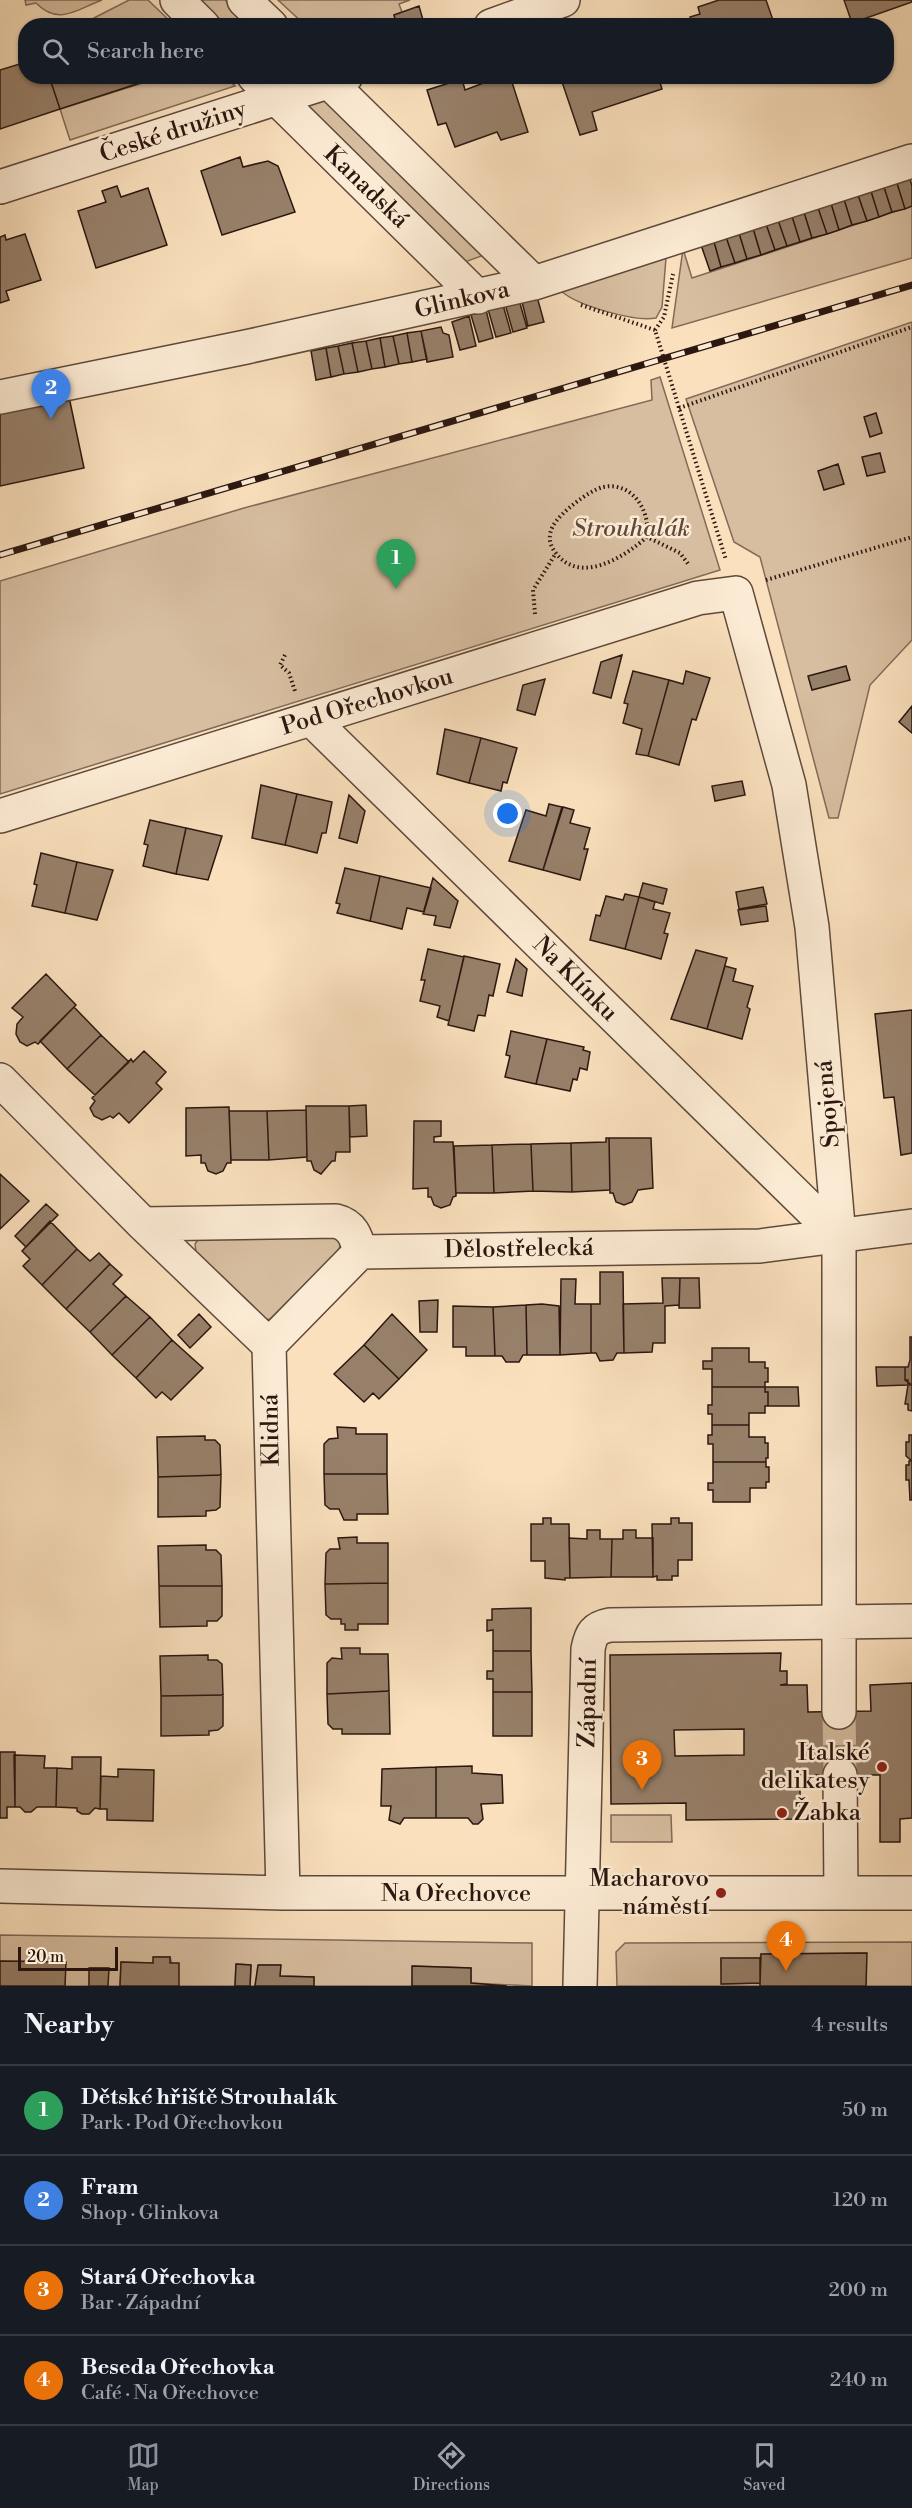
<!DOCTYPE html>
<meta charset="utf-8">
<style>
body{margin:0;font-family:"Libre Bodoni",serif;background:#20242c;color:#f1f3f6}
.scale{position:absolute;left:18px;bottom:15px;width:100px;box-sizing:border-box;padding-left:6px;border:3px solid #2b1710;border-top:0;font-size:16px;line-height:21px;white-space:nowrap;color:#2b1710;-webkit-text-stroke:4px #fcebd4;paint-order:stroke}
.you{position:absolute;left:508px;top:814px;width:21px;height:21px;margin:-15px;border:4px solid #fff;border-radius:50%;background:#1a73e8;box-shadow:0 0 0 9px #1a73e833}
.badge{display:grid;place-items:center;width:39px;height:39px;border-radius:50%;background:#8c9099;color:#fff;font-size:20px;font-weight:700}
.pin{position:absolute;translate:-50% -50px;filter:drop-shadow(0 2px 3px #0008)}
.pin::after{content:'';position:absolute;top:32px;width:21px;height:18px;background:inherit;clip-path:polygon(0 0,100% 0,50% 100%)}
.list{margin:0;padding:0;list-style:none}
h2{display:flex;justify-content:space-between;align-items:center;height:78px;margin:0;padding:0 24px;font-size:26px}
h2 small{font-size:20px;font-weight:400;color:#9ea1a6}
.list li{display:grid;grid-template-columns:39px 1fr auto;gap:18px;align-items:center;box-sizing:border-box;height:90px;padding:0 24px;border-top:2px solid #363941}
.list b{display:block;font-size:22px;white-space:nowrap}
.list p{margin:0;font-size:20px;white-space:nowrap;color:#9ea1a6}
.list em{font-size:20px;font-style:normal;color:#9ea1a6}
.icon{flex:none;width:33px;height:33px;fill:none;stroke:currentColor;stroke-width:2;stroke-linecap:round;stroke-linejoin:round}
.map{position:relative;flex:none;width:912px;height:1986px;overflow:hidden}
.search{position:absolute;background:#171b24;box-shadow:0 2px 4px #0004;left:18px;right:18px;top:18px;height:66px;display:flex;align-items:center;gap:15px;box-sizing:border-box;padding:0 21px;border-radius:24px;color:#9ea1a6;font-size:22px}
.sheet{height:438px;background:#171b24}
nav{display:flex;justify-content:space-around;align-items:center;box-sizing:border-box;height:84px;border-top:2px solid #363941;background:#171b24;font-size:16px;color:#9ea1a6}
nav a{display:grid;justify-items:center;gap:3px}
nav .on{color:#8c9099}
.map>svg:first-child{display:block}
</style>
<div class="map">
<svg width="912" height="1986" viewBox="0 0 912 1986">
<rect width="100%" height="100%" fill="#fae0bd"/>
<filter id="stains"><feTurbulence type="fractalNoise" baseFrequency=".00333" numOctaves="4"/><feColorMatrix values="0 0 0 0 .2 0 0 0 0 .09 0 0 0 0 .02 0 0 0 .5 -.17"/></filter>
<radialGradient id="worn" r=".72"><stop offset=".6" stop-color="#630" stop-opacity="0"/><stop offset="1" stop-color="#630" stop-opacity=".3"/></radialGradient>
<path fill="#d7bea0" stroke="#816a58" stroke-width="1.5" d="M25,0H102C75,10 59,26 36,3L26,5Z
M129,0H148L174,25H96L94,18Z
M200,0H225L251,25H226Z
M278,0H410L399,4L402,12L394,15L397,26L305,25Z
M144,77H226L235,86L70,140L60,109L146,82Z
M322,95L484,255L465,262L308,108L307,105Z
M912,206V258L672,328L683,249L692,278Z
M667,246L662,307L656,318C635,322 578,306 561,291Z
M912,322V640L870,685L838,818H829L760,557L734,542L686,399Z
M660,377L720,570L0,794V581L244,508L652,400L651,380Z
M335,1234L341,1244L337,1253L270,1319L264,1320L196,1252L195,1244L200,1237Z
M611,1815H671L672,1842H611Z
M0,1935L532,1943V1986L471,1983V1968L413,1966L412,1986H314V1977L280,1976V1965H259L255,1986H250L251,1965L236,1964L235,1986H179L170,1957H154L153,1963L121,1962L120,1986H108V1968H90L89,1986H65V1962L0,1961Z
M912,1942V1986H866V1953L761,1954L760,1958L721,1959L722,1984L760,1983V1986H617L616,1952L625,1943Z"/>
<path fill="#97806a" stroke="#2b1710" stroke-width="1.5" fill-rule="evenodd" d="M719,0H766L775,26H693L690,17L700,14L698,7Z
M844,0H912V2L852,23Z
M419,6L423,20L397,26L394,15Z
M26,62V76H49L60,109L0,129V70Z
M49,76H144L146,81L60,109Z
M502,76H510L528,132L501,140L497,132L455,147L446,123L438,125L427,90L462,79L465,90Z
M560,76H658L662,89L592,112L597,130L580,135Z
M240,157L243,167L268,161L278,166L295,212L222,235L201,171Z
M909,175L912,186V206L905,209L896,180Z
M896,180L905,209L892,212L883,184Z
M883,184L892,212L879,217L870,188Z
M117,186L121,197L148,188L167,245L96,268L78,211L106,202L102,191Z
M870,188L879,217L867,221L857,192Z
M857,192L867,221L852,225L843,196Z
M843,196L852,225L839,230L830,200Z
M830,200L839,230L827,234L817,205Z
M817,205L827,234L812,238L803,209Z
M803,209L812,238L800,242L791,213Z
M791,213L800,242L787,246L777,217Z
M777,217L787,246L775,250L765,221Z
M765,221L775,250L761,255L752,225Z
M752,225L761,255L747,259L738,230Z
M738,230L747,259L735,263L725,234Z
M25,234L41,280L6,291L9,300L0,303V237L5,235L6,240Z
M725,234L735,263L721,267L713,238Z
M713,238L721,267L710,271L700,242Z
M536,293L544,322L528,326L521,298Z
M519,300L527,328L513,332L505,304Z
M503,305L511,333L496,337L488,309Z
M486,310L493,338L479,342L471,315Z
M469,316L476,346L460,350L452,322Z
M441,327L443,333L449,335L453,357L427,362L421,331Z
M421,331L427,359L412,362L407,333Z
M407,333L412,362L399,364L393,336Z
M393,336L399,364L385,367L380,338Z
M380,338L385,367L372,369L366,341Z
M366,341L372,369L358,372L352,343Z
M352,343L358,372L344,374L338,346Z
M338,346L344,374L331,377L326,348Z
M326,348L331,377L316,380L311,351Z
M69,397L84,468L0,486V412Z
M876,413L882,433L870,437L864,417Z
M880,453L885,472L867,476L862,457Z
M838,464L844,484L824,490L818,471Z
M622,655L611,698L593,693L601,662Z
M846,666L850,680L812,690L808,676Z
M633,671L669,680L648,756L636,754L642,729L623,723L628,704L624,703Z
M686,671L710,678L696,720L692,719L679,765L648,756L669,680L683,684Z
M545,679L535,715L517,710L523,685Z
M912,706V733L899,722Z
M445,729L481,738L469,783L437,774Z
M481,738L517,748L507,783L503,782L501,791L469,783Z
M742,781L745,795L715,801L712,786Z
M261,785L297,794L285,845L252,838Z
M297,794L332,802L326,833H322L317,853L285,845Z
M349,795L365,811L357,843L339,838Z
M549,804L562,807L543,870L509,861L526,810L546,816Z
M563,807L574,810L570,823L590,828L584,849H588L580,880L543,870Z
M150,820L186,828L176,874L143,866L148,845L144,844Z
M186,828L222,836L208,880L176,874Z
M41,853L77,862L65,913L32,906L37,885L34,884Z
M77,862L113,870L97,920L65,913Z
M345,868L380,876L370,921L337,913L340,904L336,903Z
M380,876L431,888L424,912L407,908L402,929L370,921Z
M433,878L458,901L450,928L434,925L436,916L423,914Z
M643,883L667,889L663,904L639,897Z
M763,887L767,904L739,909L736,892Z
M625,894L639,897L625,949L590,940L596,915L600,916L606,896L623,900Z
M639,897L655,902L653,909L670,913L664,933L668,934L661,959L625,949Z
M766,906L768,921L741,925L738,910Z
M428,949L464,957L449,1021L437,1017L440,1006L420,1001L425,980H421Z
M696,950L727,958L707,1029L671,1019Z
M464,956L500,964L493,996L489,995L485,1016L478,1015L474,1031L448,1025Z
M516,959L527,969L522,996L507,992Z
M725,966L736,969L733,981L753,986L747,1007L750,1009L742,1039L707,1029Z
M46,974L76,1005L38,1044L35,1042L27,1046L20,1042L16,1034L17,1024L23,1017L12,1008Z
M74,1007L101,1035L67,1069L40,1041Z
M912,1010V1153L901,1155L894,1097L884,1098L875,1014Z
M511,1031L547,1039L536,1084L505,1077L510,1056L506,1055Z
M101,1035L129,1062L95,1095L67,1069Z
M547,1039L584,1047L583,1050L590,1052L587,1070L580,1068L577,1080L573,1079L570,1091L536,1084Z
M144,1051L166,1072L156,1083L162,1089L129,1123L119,1113L113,1118L110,1116L102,1120L94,1116L90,1108L95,1101L92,1098L131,1059L133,1062Z
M366,1105L367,1136L350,1137L349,1106Z
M306,1106H349L350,1152H336L335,1161H332L321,1174L314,1170L311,1161H307Z
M229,1107L231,1163H227L223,1171L216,1174L208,1171L205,1163H201V1155L186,1156V1108Z
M306,1110L307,1157L269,1160L267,1111Z
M229,1111H267L269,1160H231Z
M414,1121H441V1136L434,1137V1142H453L456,1196L453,1197L450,1205L441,1208L434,1205L431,1197H428V1188L413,1189Z
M606,1138H609L610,1190L572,1192L571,1143L606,1142Z
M609,1138H651L653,1188L638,1190L632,1202L624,1205L616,1202L613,1193H610Z
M571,1143L572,1192L533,1191L531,1144Z
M531,1144L533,1191L494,1193L492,1145Z
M492,1145L494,1193H456V1196L454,1146Z
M0,1174L29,1201L0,1229Z
M46,1204L58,1215L26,1247L15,1236Z
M50,1221L77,1249L42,1285L23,1266L30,1259L22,1251Z
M77,1249L90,1261L99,1253L110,1264L66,1309L42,1285Z
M110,1264L122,1275L113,1284L126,1296L90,1332L66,1309Z
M600,1272H623L624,1353H617L613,1360L600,1361L596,1353H591V1304H600Z
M662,1278H680L679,1305L665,1306V1343H653L652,1352L624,1353L623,1304L663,1303Z
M680,1278H699L700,1308H679Z
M561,1279H576L575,1304H591V1353L560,1355Z
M126,1296L150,1317L112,1355L90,1332Z
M438,1300L437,1332H420L419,1301Z
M542,1304L559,1306L560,1355H527L526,1305Z
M526,1305L527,1355H523L519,1362H506L502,1356H495L493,1307Z
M453,1306L493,1307L495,1356H466V1347H453Z
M199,1314L211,1327L190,1348L178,1335Z
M392,1314L427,1350L399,1379L364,1345Z
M150,1317L172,1340L136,1378L112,1355Z
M910,1337H912V1385L905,1380V1367H908L910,1360Z
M172,1340L203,1368L171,1400L162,1392L156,1398L136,1378Z
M364,1345L399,1379L379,1399L373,1393L364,1402L334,1374Z
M712,1348H749V1362H765V1368H768V1382H765V1387H712V1369H703V1361H712Z
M876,1367H905V1380H908V1385L877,1386Z
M908,1385H912V1411L908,1410V1404H905Z
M712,1387H765V1392H768V1406H765V1413H749V1425H712V1414H708V1405H712Z
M765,1387H798L799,1406H768V1392H765Z
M712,1425H749V1437H765V1443H768V1458H766V1462H713V1444H708V1435H712Z
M337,1427L356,1428V1434H387V1474H324V1444L329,1439L338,1438Z
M909,1435H912V1461L906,1456V1442H909Z
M205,1436V1440H215L220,1445L221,1475L158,1477L157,1437Z
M909,1461H912V1500H910L909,1480H906V1465H909Z
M713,1462H766V1467H769V1482H766V1488H750V1502H713V1490H708V1483H713Z
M324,1474H387L388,1514H357V1520H344L339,1509H330L325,1505Z
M221,1475L220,1507L216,1510L206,1511V1516L158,1517V1477Z
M543,1518H551V1524H569L570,1578H565V1580L545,1578V1561H531V1524H543Z
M671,1518H679V1523H692V1560H678V1576H672V1580H657V1576L653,1577L652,1524H671Z
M587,1530H600V1539H612L611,1577L570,1578L569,1538L587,1539Z
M623,1530H636V1538H653V1577H611L612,1539H623Z
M357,1537V1543H388V1583L325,1584L326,1553L330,1549H340L338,1538Z
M206,1545V1550H216L221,1555L222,1586H159L158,1546Z
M388,1583V1624H358V1630H345V1624H341V1619H331L326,1615L325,1584Z
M159,1586H222V1616L217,1621H207V1626L160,1627Z
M531,1608V1651H493V1630L487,1631V1620H492V1609Z
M341,1648H360V1654H388L389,1691L327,1694V1663L332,1658L342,1659Z
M493,1651H531L532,1692H493V1679H487V1671H493Z
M781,1653L780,1671H787V1684L780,1685H807L808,1712L871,1711L870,1685L912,1683V1818L900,1819V1842H880V1775H800V1819L686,1820V1803L611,1804L610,1655ZM744,1729V1755L675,1756L674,1730Z
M208,1655V1660H217L222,1664L223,1695L161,1696L160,1656Z
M389,1691L390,1734H342V1729H333L328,1724L327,1694Z
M493,1692H532V1736H493Z
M223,1695V1726L218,1730L209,1731V1735L161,1736V1696Z
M0,1752H15V1807H7V1818H0Z
M14,1755L45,1756L44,1768H57L56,1807H37L31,1812H25L20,1807H15Z
M72,1757H101L100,1809L95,1808L89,1814H82L77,1811V1808L56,1807L57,1768L72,1769Z
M472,1766V1773L502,1775L503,1803L481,1804L483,1819L478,1824H473L468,1818H436V1767Z
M436,1767V1818H404L400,1824L389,1820L391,1806H381L382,1769Z
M118,1769L154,1770L153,1821L107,1820V1809H100L101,1776L118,1777Z
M867,1953L866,1986H760L761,1954Z
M153,1957H170V1963H179V1986H120L121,1962L153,1963Z
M721,1958H760V1983L721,1984Z
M0,1961L66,1962L65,1986H0Z
M236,1964L251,1965L250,1986H235Z
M258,1965H281L280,1976L314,1977V1986H255Z
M412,1966L471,1968V1983L507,1986H412Z
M89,1968H109L108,1986H89Z"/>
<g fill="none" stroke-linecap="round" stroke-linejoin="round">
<path stroke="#d1b89a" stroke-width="33" stroke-dasharray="33 16" stroke-linecap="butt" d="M839,1712L840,1775"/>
<defs>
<path id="minor" d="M177,0L203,26
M244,0L271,26
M491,26L563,0
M254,76L478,297
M323,76L534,283
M0,187L346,76
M0,397L246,347L534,283L912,161
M311,719L839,1237
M0,816L698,598L736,593L789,785L812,927L839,1237V1712
M0,1080L143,1224L269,1345L283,1893
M143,1224L336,1221C352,1225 356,1236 360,1252
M360,1252L760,1246L912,1226
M269,1345L360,1252
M840,1775L841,1893
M0,1886L283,1893H912
M580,1986L588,1649C591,1634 594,1628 610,1625L912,1621"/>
</defs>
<use href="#minor" stroke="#5f493b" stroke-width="36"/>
<path stroke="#2b1710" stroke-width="4" stroke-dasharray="1.5 3" stroke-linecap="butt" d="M581,305L655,330L726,560
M655,330L664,317L673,274
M679,408L912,327
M647,537C624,557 580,586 555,552C549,544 548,535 553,526C560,513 588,491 603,487C632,481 651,511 647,537L680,553L689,565
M766,580L912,537
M535,614L533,590L556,553
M285,655L280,665L289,673L295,691"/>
<use href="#minor" stroke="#fcebd4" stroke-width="33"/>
<defs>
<path id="rail" d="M0,555L912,285"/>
</defs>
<use href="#rail" stroke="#2b1710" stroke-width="7"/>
<use href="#rail" stroke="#fcebd4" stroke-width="4.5" stroke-dasharray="14" stroke-linecap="butt"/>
</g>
<g fill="#8f2418" stroke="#fcebd4" stroke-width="2">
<circle cx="882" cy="1767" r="6"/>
<circle cx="782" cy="1813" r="6"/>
<circle cx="721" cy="1893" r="6"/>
</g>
<g text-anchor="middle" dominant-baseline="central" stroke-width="5" stroke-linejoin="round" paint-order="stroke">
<g font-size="24" fill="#2b1710" stroke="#fcebd4">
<text transform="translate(173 132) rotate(-18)">České družiny</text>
<text transform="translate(366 187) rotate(44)">Kanadská</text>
<text transform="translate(462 300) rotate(-13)">Glinkova</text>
<text transform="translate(367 702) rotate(-17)">Pod Ořechovkou</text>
<text transform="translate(575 979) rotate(45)">Na Klínku</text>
<text transform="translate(828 1104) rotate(-95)">Spojená</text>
<text transform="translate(519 1249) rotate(-1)">Dělostřelecká</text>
<text transform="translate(271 1430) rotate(-91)">Klidná</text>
<text transform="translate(588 1703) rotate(-89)">Západní</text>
<text x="456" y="1894">Na Ořechovce</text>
</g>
<g font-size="24" font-style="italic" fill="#5f493b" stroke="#fcebd4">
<text x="631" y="529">Strouhalák</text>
</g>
<g font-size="24" fill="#2b1710" stroke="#fcebd4" text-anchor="end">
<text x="870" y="1753">Italské<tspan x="870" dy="28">delikatesy</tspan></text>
<text x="794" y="1813" text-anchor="start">Žabka</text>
<text x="709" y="1879">Macharovo<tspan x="709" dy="28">náměstí</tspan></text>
</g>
</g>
<rect width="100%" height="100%" filter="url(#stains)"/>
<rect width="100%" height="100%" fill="url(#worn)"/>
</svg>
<div class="scale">20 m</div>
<div class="you"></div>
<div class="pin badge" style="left:396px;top:589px;background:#2e9e5b">1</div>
<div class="pin badge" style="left:51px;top:419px;background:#3f7fe0">2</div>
<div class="pin badge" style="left:642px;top:1790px;background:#e8710a">3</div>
<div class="pin badge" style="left:786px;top:1971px;background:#e8710a">4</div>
<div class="search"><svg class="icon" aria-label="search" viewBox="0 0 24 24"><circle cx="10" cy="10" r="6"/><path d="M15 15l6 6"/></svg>Search here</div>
</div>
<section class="sheet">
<h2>Nearby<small>4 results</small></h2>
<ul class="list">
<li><span class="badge" style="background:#2e9e5b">1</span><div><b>Dětské hřiště Strouhalák</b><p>Park · Pod Ořechovkou</p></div><em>50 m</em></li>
<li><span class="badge" style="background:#3f7fe0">2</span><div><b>Fram</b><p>Shop · Glinkova</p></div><em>120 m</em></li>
<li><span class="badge" style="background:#e8710a">3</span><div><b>Stará Ořechovka</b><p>Bar · Západní</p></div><em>200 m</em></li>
<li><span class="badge" style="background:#e8710a">4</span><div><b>Beseda Ořechovka</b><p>Café · Na Ořechovce</p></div><em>240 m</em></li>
</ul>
</section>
<nav>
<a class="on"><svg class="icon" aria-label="map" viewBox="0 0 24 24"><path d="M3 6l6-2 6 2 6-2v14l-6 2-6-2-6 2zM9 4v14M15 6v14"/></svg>Map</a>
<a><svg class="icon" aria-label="directions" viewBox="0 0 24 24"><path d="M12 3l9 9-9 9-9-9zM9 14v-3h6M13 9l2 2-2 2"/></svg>Directions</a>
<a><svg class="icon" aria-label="saved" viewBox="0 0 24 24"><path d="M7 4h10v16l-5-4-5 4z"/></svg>Saved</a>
</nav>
